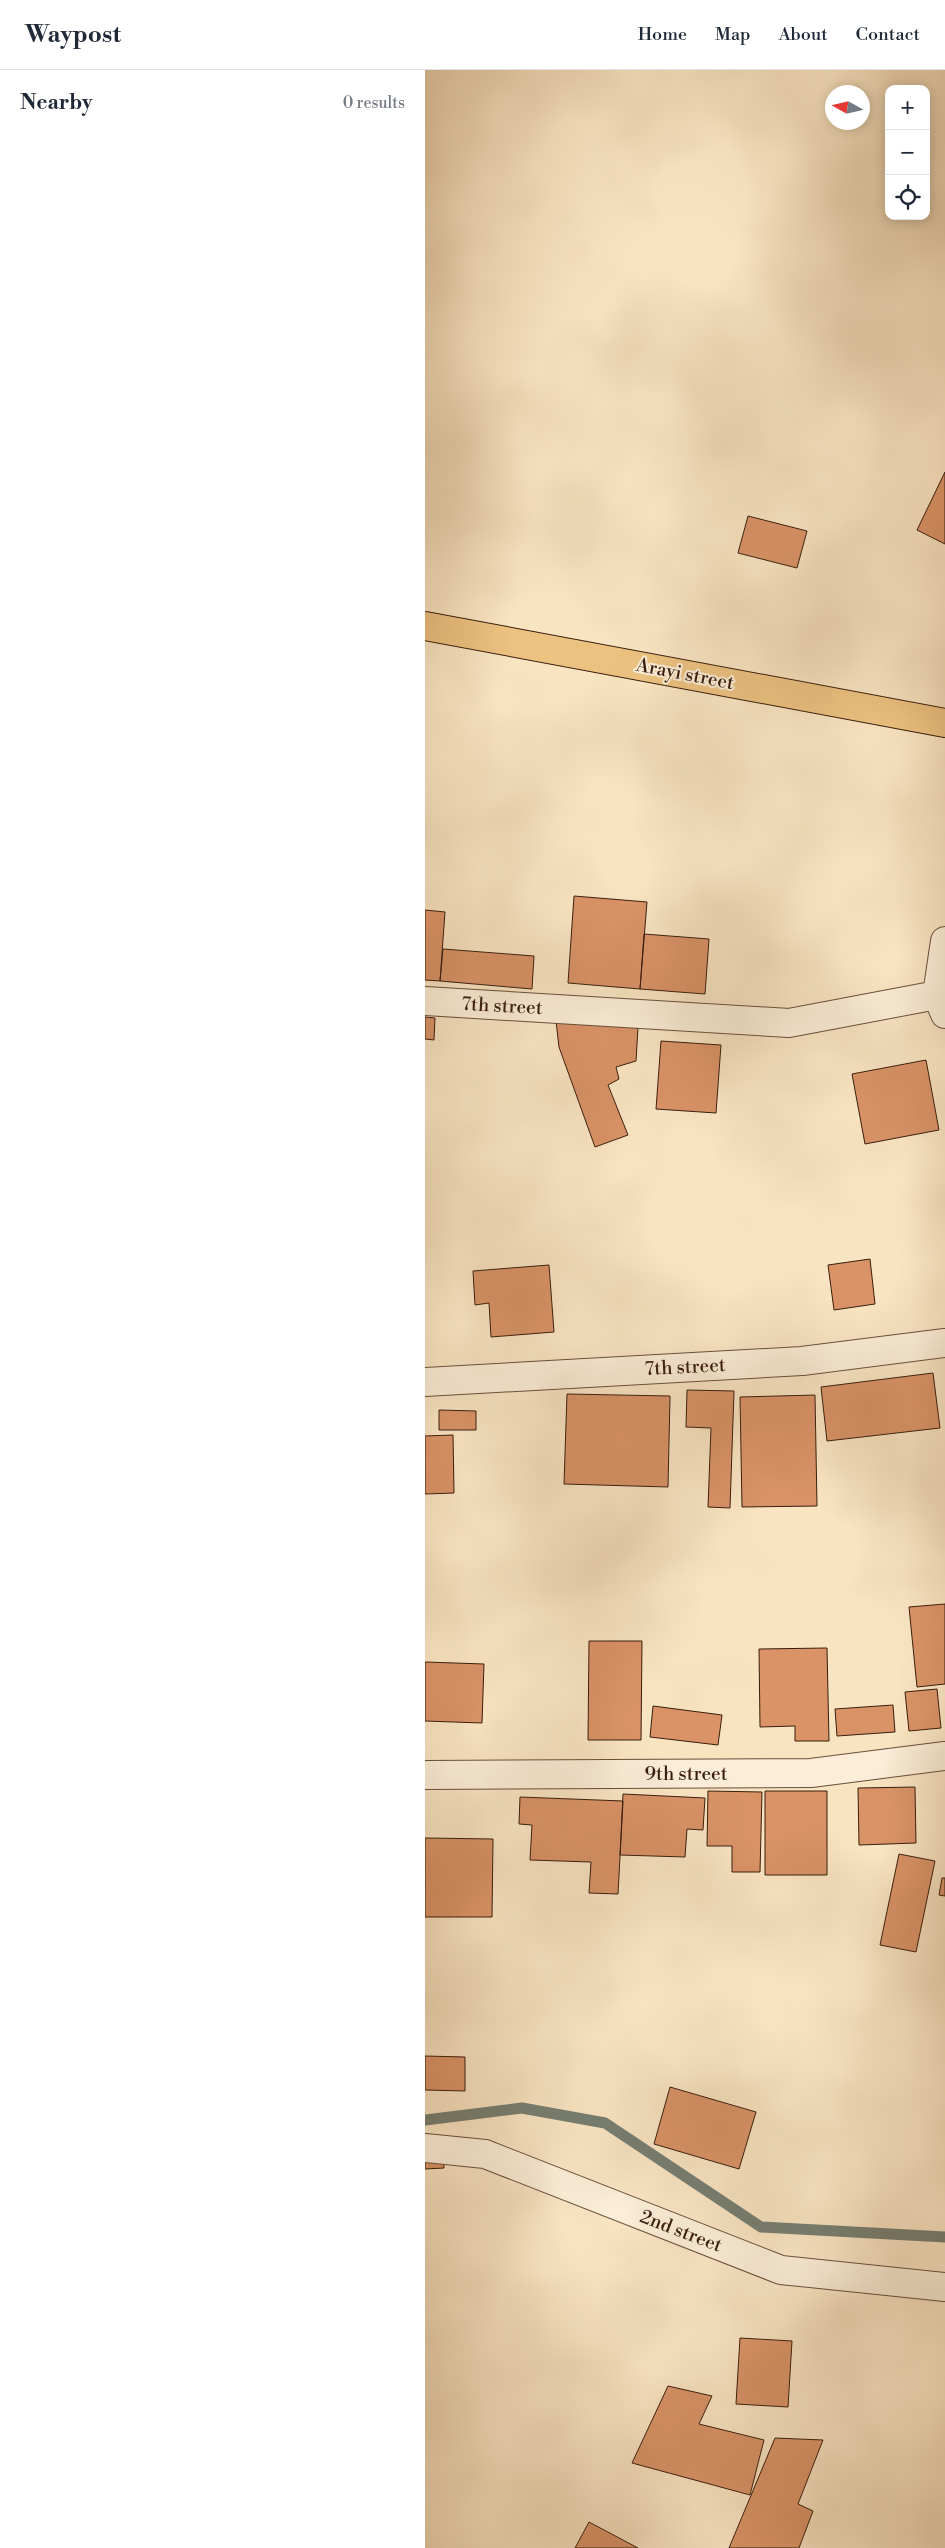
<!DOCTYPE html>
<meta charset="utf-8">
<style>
body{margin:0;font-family:"Libre Bodoni",serif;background:#f6f6f7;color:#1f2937}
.controls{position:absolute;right:15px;top:15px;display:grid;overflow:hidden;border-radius:10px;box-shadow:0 2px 12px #0003}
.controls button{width:45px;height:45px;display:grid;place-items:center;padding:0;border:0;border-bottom:1px solid #e0e1e3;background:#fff;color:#1f2937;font:25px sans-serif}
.compass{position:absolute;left:400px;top:15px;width:45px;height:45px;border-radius:50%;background:#fff;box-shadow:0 2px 12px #0003;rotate:278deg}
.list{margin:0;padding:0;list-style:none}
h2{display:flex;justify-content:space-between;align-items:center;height:65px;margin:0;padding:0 20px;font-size:21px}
h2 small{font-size:16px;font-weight:400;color:#747a83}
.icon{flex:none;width:28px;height:28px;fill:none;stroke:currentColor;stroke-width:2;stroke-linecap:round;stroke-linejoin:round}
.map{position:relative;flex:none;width:520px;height:2478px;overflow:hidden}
header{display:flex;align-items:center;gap:30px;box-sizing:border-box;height:70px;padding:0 25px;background:#fff;border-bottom:1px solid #e0e1e3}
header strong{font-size:24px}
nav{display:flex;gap:28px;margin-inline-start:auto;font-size:18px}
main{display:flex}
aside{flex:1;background:#fff}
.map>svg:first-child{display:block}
</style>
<header>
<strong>Waypost</strong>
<nav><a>Home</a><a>Map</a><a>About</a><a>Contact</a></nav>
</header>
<main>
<aside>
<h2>Nearby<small>0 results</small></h2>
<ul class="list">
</ul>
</aside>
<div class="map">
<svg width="520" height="2478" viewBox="0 0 520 2478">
<rect width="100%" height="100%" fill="#f9e4c2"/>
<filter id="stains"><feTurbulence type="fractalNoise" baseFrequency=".004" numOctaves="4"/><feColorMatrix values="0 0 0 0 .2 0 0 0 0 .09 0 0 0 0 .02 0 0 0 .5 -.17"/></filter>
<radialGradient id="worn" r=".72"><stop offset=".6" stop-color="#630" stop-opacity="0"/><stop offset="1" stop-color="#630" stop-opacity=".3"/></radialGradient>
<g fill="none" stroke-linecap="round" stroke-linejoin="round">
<path stroke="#767e71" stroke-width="11" d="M0,2050L97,2038L180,2053L336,2157L520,2167"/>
</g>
<path fill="#d99367" stroke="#391d0d" d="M520,402V474L492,460Z
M323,446L382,461L372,498L313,483Z
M149,826L222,832L215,919L143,913Z
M0,840L20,842L15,911L0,910Z
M219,864L284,869L280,924L215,919Z
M18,879L109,886L107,919L15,911Z
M0,947L10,948L9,970L0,969Z
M131,951L213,958L211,991L191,997L194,1009L183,1015L203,1065L170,1077L134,977Z
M236,971L296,975L291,1043L231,1039Z
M501,990L514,1060L440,1074L427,1004Z
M445,1189L450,1234L409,1240L403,1195Z
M124,1195L129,1262L66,1267L64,1233L50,1235L48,1201Z
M508,1303L515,1358L402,1371L396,1317Z
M262,1320L309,1321L305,1438L283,1437L286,1358L261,1357Z
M142,1324L245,1326L243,1417L139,1414Z
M390,1325L392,1436L317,1437L315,1327Z
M14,1340L51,1341V1360H14Z
M28,1365L29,1423L0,1424V1366Z
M520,1534V1614L492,1617L484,1537Z
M164,1571H217L216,1670H163Z
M402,1578L404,1671H370V1656L335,1657L334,1579Z
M0,1592L59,1594L57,1653L0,1651Z
M512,1619L516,1658L484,1661L480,1622Z
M468,1635L470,1662L412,1666L410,1639Z
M228,1636L297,1645L293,1675L225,1667Z
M490,1717L491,1773L434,1775L433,1718Z
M283,1721L337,1722L335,1802H307V1776H282Z
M340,1721H402V1805H340Z
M198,1724L280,1728L278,1760L262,1759L260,1787L195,1785Z
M95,1727L198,1731L193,1824L164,1823L166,1792L105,1790L107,1755L94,1754Z
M0,1768L68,1769L67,1847H0Z
M474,1784L510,1791L491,1882L455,1875Z
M517,1808H520V1826L514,1825Z
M0,1986L40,1987V2021L0,2020Z
M245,2017L331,2042L314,2099L229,2074Z
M0,2081H18L19,2098L0,2099Z
M315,2268L367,2271L363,2337L311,2334Z
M243,2316L287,2326L274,2354L339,2370L325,2425L207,2393Z
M350,2368L398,2370L373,2434L388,2441L374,2478H304Z
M164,2452L213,2478H150Z"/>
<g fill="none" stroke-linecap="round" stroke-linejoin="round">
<defs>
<path id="minor" d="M520,871L512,925L520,944
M0,931L364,953L512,925
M0,1312L377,1291L520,1273
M0,1705L386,1703L520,1686
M0,2078L60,2084L356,2200L520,2217"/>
<path id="major" d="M0,556L520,653"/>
</defs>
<use href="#minor" stroke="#694f3a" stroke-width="30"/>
<use href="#major" stroke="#391d0d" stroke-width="30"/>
<use href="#minor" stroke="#fbedd7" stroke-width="28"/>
<use href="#major" stroke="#ecc281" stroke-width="28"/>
</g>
<g text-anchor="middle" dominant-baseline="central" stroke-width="4" stroke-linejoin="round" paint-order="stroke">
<g font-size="19" fill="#391d0d" stroke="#fbedd7">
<text transform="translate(260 604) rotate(11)">Arayi street</text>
<text transform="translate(77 936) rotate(3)">7th street</text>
<text transform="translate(260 1297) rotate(-3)">7th street</text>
<text x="261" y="1704">9th street</text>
<text transform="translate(256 2161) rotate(21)">2nd street</text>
</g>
</g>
<rect width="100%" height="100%" filter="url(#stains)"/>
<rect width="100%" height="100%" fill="url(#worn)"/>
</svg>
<div class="controls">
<button>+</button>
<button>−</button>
<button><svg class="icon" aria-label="locate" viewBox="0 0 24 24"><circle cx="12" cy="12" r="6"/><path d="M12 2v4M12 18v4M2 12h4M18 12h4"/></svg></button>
</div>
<svg class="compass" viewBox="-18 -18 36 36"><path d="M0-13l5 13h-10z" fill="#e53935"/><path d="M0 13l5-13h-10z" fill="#747a83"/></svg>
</div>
</main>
